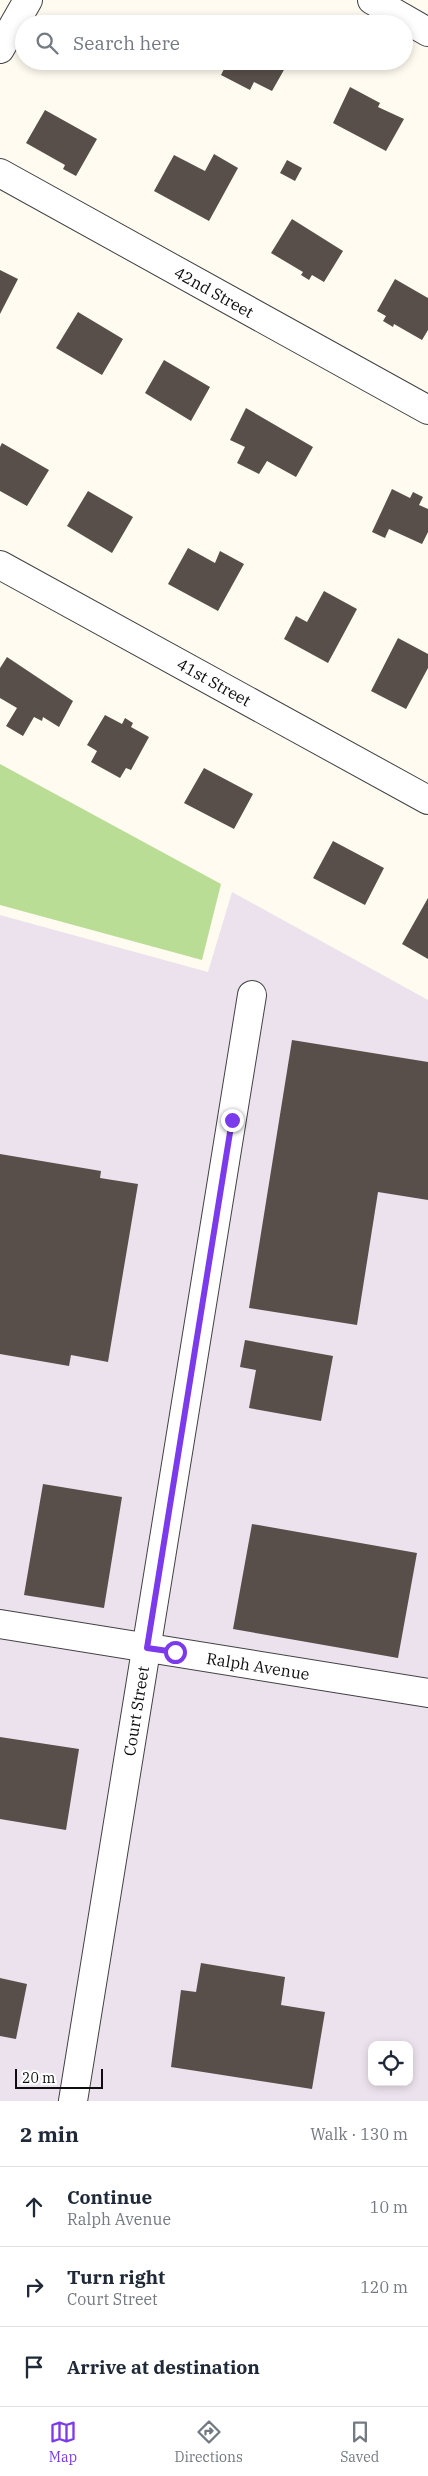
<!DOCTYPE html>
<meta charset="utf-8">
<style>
body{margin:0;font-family:"IBM Plex Serif",serif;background:#f2f2f3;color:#1f2937}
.controls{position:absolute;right:15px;bottom:15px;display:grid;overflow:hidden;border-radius:10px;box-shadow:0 2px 8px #0003}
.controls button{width:45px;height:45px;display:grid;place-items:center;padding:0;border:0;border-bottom:1px solid #e0e1e3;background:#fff;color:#1f2937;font:25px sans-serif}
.scale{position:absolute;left:15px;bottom:12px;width:88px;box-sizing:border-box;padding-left:5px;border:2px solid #0e0e0e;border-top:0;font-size:14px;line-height:18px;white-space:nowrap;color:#0e0e0e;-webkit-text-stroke:4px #fff;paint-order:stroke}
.stop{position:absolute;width:15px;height:15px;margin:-11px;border:4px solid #7c3aed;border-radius:50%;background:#fff}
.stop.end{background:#7c3aed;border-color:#fff;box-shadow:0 1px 5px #0008}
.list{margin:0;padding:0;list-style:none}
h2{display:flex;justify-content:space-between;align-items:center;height:65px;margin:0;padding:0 20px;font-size:21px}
h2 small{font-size:16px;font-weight:400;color:#747a83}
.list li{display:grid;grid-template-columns:32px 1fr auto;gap:15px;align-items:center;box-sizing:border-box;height:80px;padding:0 20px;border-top:1px solid #e0e1e3}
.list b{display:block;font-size:19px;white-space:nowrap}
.list p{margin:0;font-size:16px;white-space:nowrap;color:#747a83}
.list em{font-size:16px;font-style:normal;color:#747a83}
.icon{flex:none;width:28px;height:28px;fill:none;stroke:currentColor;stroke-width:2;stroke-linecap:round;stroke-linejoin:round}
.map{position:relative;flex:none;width:428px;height:2101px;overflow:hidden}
.search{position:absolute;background:#fff;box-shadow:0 2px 8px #0003;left:15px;right:15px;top:15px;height:55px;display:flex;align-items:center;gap:12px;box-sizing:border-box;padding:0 18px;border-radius:28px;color:#747a83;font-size:19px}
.sheet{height:305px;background:#fff}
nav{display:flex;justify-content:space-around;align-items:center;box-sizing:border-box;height:70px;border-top:1px solid #e0e1e3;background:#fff;font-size:14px;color:#747a83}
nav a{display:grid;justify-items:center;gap:2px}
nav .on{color:#7c3aed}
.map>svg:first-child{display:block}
</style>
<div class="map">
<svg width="428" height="2101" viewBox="0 0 428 2101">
<rect width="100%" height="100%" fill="#fffbf0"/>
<path fill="#ece2ed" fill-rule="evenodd" d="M232,892L428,1000V2101H0V915L208,972ZM372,2045H409V2082H372Z"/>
<path fill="#badd95" d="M0,764L221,884L202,960L0,905Z"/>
<path fill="#584f4a" d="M228,61H289L272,91L254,82L250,90L221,75Z
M350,87L380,103L378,107L404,119L386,151L333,123Z
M45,110L97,139L76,176L63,169L65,165L26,143Z
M214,154L238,168L209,221L154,191L174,155L205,171Z
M287,160L302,168L295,181L280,173Z
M292,219L343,251L324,282L312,275L309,280L301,275L303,272L271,253Z
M0,270L18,279L0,314Z
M395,279L428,298V330L422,340L394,324L393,327L383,321L386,316L377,311Z
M78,312L123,339L102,375L56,348Z
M164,360L210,387L191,421L145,393Z
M246,408L313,447L296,477L267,461L259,474L237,463L245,447L230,440Z
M2,443L49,470L27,506L0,491V447Z
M392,489L410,498L413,492L423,497L419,505L428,509V532L422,544L389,529L385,538L372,532Z
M88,491L133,517L112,553L67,526Z
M188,548L215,563L220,551L244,564L218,611L168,584Z
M324,591L357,609L328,663L284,639L296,616L307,622Z
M398,638L428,654V668L406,709L371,691Z
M7,657L73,701L59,727L43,717L42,721L34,717L23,736L6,726L17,708L0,698V668Z
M105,715L122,724L125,718L133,723L131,727L149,737L131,770L126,768L120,778L91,762L97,751L87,745Z
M204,768L253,794L234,829L184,803Z
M333,841L384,868L365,905L313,878Z
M428,898V959L402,944Z
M292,1040L428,1062V1200L378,1192L357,1325L249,1308Z
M0,1154L101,1171L100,1178L138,1184L108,1362L71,1355L69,1366L0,1354Z
M245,1340L333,1356L321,1421L249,1408L256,1370L240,1367Z
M43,1484L122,1497L104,1608L24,1595Z
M252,1524L417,1553L398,1658L233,1629Z
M0,1737L79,1749L66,1830L0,1819Z
M201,1963L285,1977L281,2005L325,2012L312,2089L171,2067L181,1990L196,1992Z
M0,1978L27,1984L16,2039L0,2036Z"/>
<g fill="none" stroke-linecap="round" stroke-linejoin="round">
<defs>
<path id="minor" d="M372,0L428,32
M0,49L28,0
M0,173L428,410
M0,565L428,800
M0,1624L428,1693
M73,2101L252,995"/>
</defs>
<use href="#minor" stroke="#414141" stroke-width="30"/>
<use href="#minor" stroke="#fff" stroke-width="28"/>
</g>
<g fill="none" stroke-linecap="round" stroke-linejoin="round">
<path stroke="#7c3aed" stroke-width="6" d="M175,1652L147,1648L232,1120"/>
</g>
<g text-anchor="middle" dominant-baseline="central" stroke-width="5" stroke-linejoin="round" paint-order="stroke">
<g font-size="16" fill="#0e0e0e" stroke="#fff">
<text transform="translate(214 292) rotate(29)">42nd Street</text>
<text transform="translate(214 682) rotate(29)">41st Street</text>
<text transform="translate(258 1666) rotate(9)">Ralph Avenue</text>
<text transform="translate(136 1711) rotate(-81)">Court Street</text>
</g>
</g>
</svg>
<div class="controls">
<button><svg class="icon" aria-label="locate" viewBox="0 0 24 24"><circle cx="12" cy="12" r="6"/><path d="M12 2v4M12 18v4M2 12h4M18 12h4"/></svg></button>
</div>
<div class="scale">20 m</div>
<div class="stop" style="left:175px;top:1652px"></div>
<div class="stop end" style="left:232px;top:1120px"></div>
<div class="search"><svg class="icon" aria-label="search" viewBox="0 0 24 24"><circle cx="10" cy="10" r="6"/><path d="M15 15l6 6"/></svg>Search here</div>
</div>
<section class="sheet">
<h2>2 min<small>Walk · 130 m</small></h2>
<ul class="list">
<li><svg class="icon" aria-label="ahead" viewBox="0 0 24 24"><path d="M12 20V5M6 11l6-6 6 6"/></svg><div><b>Continue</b><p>Ralph Avenue</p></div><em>10 m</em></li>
<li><svg class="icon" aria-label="right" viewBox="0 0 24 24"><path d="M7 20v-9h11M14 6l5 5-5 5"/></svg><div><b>Turn right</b><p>Court Street</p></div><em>120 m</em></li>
<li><svg class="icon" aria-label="arrive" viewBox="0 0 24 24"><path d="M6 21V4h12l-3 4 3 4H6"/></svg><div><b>Arrive at destination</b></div></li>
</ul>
</section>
<nav>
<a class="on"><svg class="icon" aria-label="map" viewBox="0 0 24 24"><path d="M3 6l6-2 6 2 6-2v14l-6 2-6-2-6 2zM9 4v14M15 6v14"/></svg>Map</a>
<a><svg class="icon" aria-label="directions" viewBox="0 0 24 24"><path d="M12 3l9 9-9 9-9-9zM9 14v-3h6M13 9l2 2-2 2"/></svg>Directions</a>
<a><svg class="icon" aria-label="saved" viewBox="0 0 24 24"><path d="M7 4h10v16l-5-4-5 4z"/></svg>Saved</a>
</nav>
